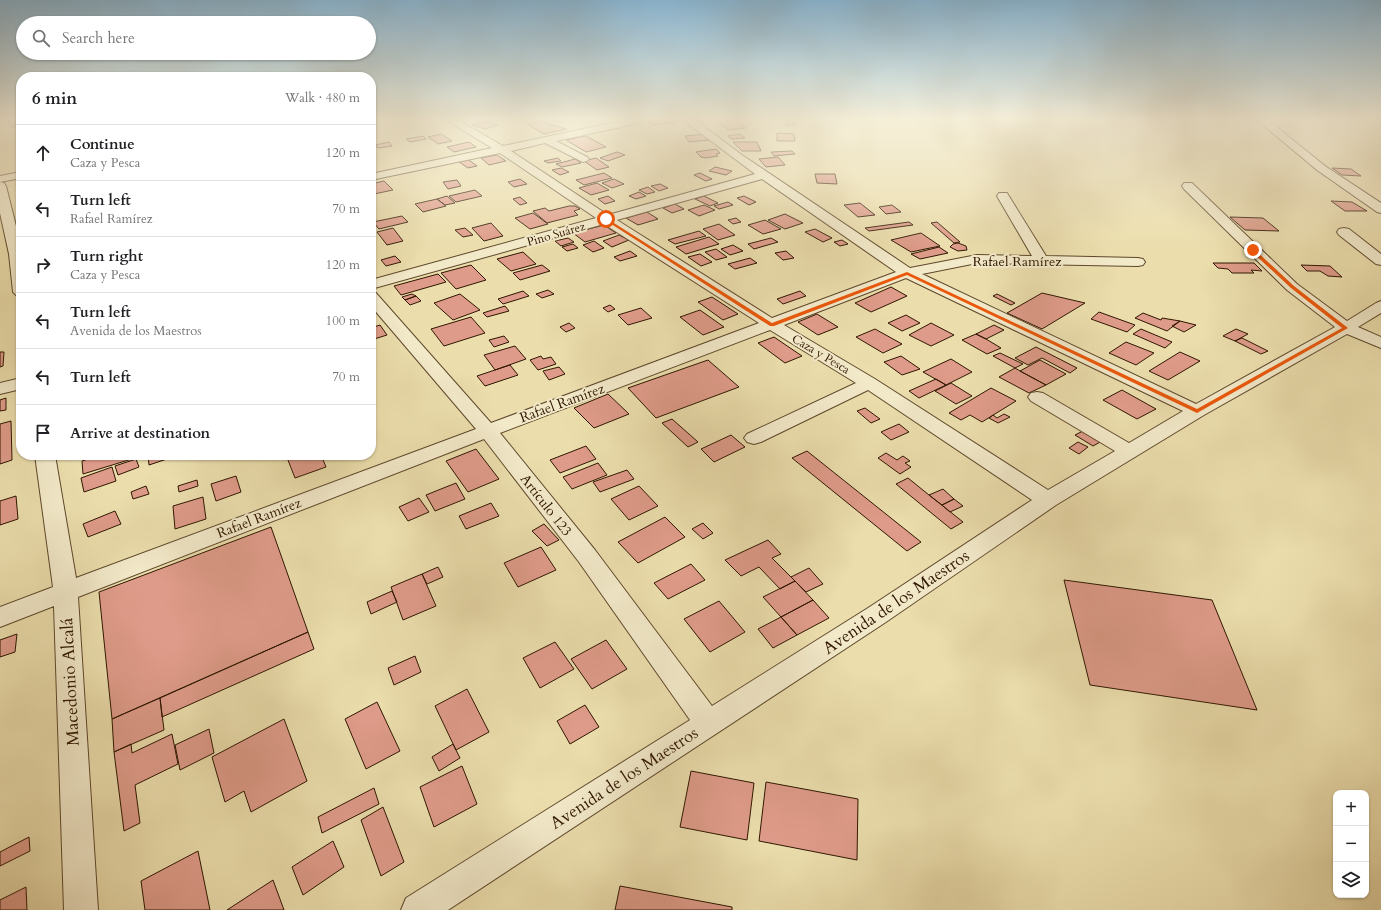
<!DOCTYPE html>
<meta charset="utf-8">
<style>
body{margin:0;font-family:Cardo,serif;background:#f6f6f6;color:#202124}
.controls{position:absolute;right:12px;bottom:12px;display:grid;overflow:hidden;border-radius:8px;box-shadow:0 1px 3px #0004}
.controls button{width:36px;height:36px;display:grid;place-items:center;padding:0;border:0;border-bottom:1px solid #e0e0e0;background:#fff;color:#202124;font:20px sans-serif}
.stop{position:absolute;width:12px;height:12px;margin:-9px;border:3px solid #ea580c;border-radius:50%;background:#fff}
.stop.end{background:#ea580c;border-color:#fff;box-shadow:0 1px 4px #0008}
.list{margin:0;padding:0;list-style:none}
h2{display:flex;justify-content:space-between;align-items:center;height:52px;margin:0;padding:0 16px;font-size:17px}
h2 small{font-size:13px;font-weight:400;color:#757577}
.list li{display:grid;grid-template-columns:26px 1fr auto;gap:12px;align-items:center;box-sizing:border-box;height:56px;padding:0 16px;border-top:1px solid #e0e0e0}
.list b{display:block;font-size:15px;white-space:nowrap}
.list p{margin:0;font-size:13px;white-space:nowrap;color:#757577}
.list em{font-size:13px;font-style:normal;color:#757577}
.icon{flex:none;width:22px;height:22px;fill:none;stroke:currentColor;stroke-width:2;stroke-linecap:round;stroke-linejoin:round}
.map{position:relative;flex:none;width:1381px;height:910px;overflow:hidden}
.search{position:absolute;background:#fff;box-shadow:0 1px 3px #0004;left:16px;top:16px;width:360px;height:44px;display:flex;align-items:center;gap:10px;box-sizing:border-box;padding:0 14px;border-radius:22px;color:#757577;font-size:15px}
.panel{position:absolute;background:#fff;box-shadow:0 1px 3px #0004;left:16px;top:72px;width:360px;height:388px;border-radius:16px}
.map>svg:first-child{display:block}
</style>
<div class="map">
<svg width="1381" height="910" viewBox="0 0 1381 910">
<rect width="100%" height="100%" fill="#ebddac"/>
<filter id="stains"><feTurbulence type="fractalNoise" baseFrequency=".005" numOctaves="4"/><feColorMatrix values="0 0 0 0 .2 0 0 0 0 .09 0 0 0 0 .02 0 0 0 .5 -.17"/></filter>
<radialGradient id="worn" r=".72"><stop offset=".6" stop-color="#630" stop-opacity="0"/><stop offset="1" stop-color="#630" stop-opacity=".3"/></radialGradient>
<path fill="#de9b89" stroke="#2f1600" d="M21,120V125L11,127L8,121Z
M650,120H678L675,124L664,123L654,125L646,121Z
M786,120H795L794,125H786Z
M485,121L498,125L485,129L472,125Z
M540,121L566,129L544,134L527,124Z
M736,121L746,128L728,130L719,123Z
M777,133L794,134L795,141H777Z
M441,134L452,141L438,144L428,137Z
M705,134L710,140L689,142L685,136Z
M740,134L745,138L732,139L728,136Z
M423,136L426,139L410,142L406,139Z
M586,136L606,147L586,152L566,140Z
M389,142L392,146L378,148L375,145Z
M469,142L476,147L454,152L447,147Z
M733,142H757L761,151H742Z
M716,149L720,153L716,154L718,156L706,158L701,157L696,152Z
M792,151L795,154L774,156L771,152Z
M617,152L625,155L608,161L600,158Z
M497,155L506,161L489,165L481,158Z
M778,157L785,165L766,167L759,159Z
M558,158L561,161L548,163L544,161Z
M596,158L609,167L597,170L584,161Z
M575,159L581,163L562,167L556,164Z
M469,160L477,166L468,168L459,162Z
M715,167L732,171L726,175L709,171Z
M561,168L569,172L560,175L552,170Z
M1332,168L1351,169L1361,176L1342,175Z
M604,173L612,178L584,185L576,180Z
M700,173L712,179L706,181L694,175Z
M815,174H835L837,184L817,183Z
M520,179L527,184L514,187L508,182Z
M614,179L624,184L612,188L602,183Z
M457,180L461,186L448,189L443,182Z
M384,181L393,190L374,194L371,191V184Z
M597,183L609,190L591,195L579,188Z
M660,184L668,188L659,191L651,186Z
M648,187L655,192L647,194L639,190Z
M475,190L482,196L456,202L449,196Z
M639,192L646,196L636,199L629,196Z
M447,196L455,203L445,205L437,199Z
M608,196L615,201L605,204L598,199Z
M704,196L718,203L710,206L695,199Z
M744,196L756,202L749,205L737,198Z
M520,197L527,203L520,205L513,199Z
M437,199L446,206L423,212L415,204Z
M1331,201L1352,202L1367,211H1345Z
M728,202L733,205L719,209L714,206Z
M860,203L875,215L858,217L844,205Z
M675,204L684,209L672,213L663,208Z
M704,205L715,210L699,216L688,210Z
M892,205L901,212L886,214L879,207Z
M569,206H575L580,209L574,211L578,215L547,223L533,211L545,208L549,211Z
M647,212L658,219L638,225L626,218Z
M533,213L548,224L530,229L515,218Z
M785,214L803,223L785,229L768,220Z
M402,216L408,222L379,229L373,222Z
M1230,217L1263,218L1279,231L1245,230Z
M736,218L741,222L733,224L728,220Z
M765,220L781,229L763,234L748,225Z
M909,222L913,225L869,231L865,228Z
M937,222L960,242L954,243L931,223Z
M491,223L503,236L484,241L472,228Z
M719,224L735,235L718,240L703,229Z
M604,225L616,233L585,242L573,233Z
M393,228L403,241L387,245L377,232Z
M465,228L473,235L463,237L455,230Z
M815,229L832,238L823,242L805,232Z
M699,231L706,236L675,244L668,240Z
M921,233L940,246L911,252L891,240Z
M619,235L629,240L612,247L603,241Z
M709,237L719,244L686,254L676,247Z
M568,238L574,242L561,246L555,241Z
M771,238L778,242L754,249L748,244Z
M842,240L848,244L840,246L834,242Z
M594,241L604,248L593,252L583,245Z
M958,243L966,246L967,250L958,251L950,247L953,244Z
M573,244L578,248L567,251L562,247Z
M733,245L743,251L730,255L721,249Z
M939,247L948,253L920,259L911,254Z
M716,249L727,257L716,260L705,252Z
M630,251L637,256L620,261L614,257Z
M786,251L794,258L783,260L775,253Z
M523,252L536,264L511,271L497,259Z
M700,254L712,262L701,266L688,257Z
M395,256L401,262L386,266L381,260Z
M750,258L757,263L735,269L728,264Z
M1213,263H1254L1262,271L1251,270L1254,273H1232L1228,269L1218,268Z
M471,265L486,280L456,289L441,273Z
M542,265L550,271L520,280L513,273Z
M1301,265L1330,266L1342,277L1328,276L1320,271H1307Z
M438,274L446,282L401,295L394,286Z
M891,287L907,296L871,312L855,303Z
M548,290L554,294L542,298L536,294Z
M523,291L529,296L503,304L498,299Z
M800,291L806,296L783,304L777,299Z
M1042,293L1085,303L1042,329L1007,313Z
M412,294L416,296L405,300L402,297Z
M460,294L480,310L453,320L434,303Z
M997,294L1015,303L1011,305L993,296Z
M416,296L421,301L410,305L405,300Z
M712,297L738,314L723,320L698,302Z
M610,305L615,309L608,312L603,308Z
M505,306L509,311L487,317L483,313Z
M641,308L652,318L628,325L618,315Z
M700,310L724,327L703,335L680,317Z
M1099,312L1135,325L1127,332L1091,319Z
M1143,313L1161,320L1162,318L1180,321L1167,331L1135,318Z
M817,314L838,327L818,335L798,322Z
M906,315L920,323L902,331L888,323Z
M471,317L485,333L444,346L431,329Z
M1180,321L1196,325L1184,332L1172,326Z
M569,323L575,328L566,332L560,327Z
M931,323L954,335L931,346L909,335Z
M380,325L387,335L371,340V328Z
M994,325L1004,330L986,339L976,334Z
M875,329L902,344L883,353L856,337Z
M1141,329L1172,342L1165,348L1133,334Z
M1236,329L1248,334L1235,341L1223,336Z
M976,334L986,339L1001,348L987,354L962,340Z
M504,336L509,342L494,347L489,340Z
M774,337L802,356L785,363L758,343Z
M1242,338L1268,351L1261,354L1235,341Z
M1126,342L1154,353L1136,365L1109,353Z
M515,346L526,359L495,370L484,355Z
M1036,347L1077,368L1070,373L1042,358L1028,365L1015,358Z
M0,352H4L3,366L0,367Z
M1180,352L1200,361L1168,380L1149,371Z
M1000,353L1023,364L1015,368L993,356Z
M541,356L543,359L551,357L556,364L538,370L530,360Z
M901,356L920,369L902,375L884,362Z
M951,359L972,372L946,385L923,372Z
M708,360L739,387L656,418L628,388Z
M1040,360L1066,374L1046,385L1020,371Z
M510,365L518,375L485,386L477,376Z
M559,367L565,374L549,380L543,371Z
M1015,368L1020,371L1046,385L1029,393L999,377Z
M936,379L946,385L919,398L909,391Z
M951,383L972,396L956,404L935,391Z
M991,388L1016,401L982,422L970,415L961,420L949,413Z
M1122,390L1156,409L1137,419L1103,400Z
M608,394L629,414L594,428L574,408Z
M6,398V410L0,411V400Z
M865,408L880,419L871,423L857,411Z
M1004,414L1010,417L998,423L989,418L993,415L997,418Z
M672,419L698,442L688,447L662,423Z
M11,421L12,460L0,464V424Z
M899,424L909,432L891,440L881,432Z
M1085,430L1102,441L1093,446L1075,435Z
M731,435L745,447L714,462L701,449Z
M1078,442L1088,447L1079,454L1069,448Z
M586,446L596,459L560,473L550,460Z
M476,449L499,479L468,492L446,461Z
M807,451L921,542L907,551L792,458Z
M886,453L897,460L903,456L910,461L905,463L911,467L900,474L878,458Z
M100,455H134L135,458L83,474L82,461Z
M148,455H179L149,465Z
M286,455H321L326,467L295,478Z
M136,459L139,467L118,475L115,466Z
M598,463L607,475L572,489L563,477Z
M112,467L116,481L84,492L81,478Z
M627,470L634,479L600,492L593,482Z
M236,476L241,492L216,501L211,484Z
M908,478L929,495L963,522L951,529L896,484Z
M197,480L198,486L179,492L178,486Z
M456,483L465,499L435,511L426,495Z
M146,486L149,494L133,499L131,492Z
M639,486L658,506L629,520L611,499Z
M943,489L954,499L942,505L929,495Z
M16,496L18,519L0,525V501Z
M203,497L206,519L175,529L173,506Z
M419,498L429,512L408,521L399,507Z
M954,499L963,506L950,512L942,505Z
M491,503L499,516L466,529L459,516Z
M115,511L121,524L88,537L83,524Z
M665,517L685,537L638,563L618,542Z
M703,523L713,533L703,539L692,529Z
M544,524L559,540L547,546L532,531Z
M271,527L308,632L112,719L99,592Z
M768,540L781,554L772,558L795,581L780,589L759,567L741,576L725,560Z
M541,547L556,570L518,587L504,563Z
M691,564L705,580L668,599L654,583Z
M438,567L443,577L427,584L422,574Z
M809,568L823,584L806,592L791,577Z
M422,574L436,606L403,620L391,587Z
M1064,580L1212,600L1257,710L1090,685Z
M795,581L813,600L781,617L763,597Z
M392,591L397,602L371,614L367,602Z
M813,600L829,618L797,635L781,617Z
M719,601L745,632L710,652L684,619Z
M781,617L797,635L773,648L758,629Z
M308,632L314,649L162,717L160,698Z
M17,634L15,652L0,657V640Z
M606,640L627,669L592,689L571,659Z
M555,642L574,669L540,688L523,658Z
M415,656L421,672L394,685L388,668Z
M467,689L489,732L456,750L435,706Z
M160,698L164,730L114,752L112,719Z
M377,702L400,751L366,769L345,719Z
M585,705L599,727L570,744L557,721Z
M284,719L307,781L251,812L244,791L225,802L212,757Z
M209,729L214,753L180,770L175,745Z
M172,734L178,764L135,785L140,823L124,831L114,752L131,744L132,753Z
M453,744L460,758L439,771L432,757Z
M462,766L477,804L434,827L420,787Z
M691,771L754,783L747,840L680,827Z
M766,782L858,799L857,860L759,841Z
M374,788L379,804L322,833L318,817Z
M383,807L404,862L381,876L361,820Z
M29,837L30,851L0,866V852Z
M333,841L344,867L303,895L292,867Z
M198,851L210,910H145L141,881Z
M273,880L284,910H227Z
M620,886L732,907V910H615Z
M26,887L27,910H0V900Z"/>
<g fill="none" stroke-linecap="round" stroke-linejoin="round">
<defs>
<path id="street" d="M446,120H458L503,146L625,120H645L640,123L556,141L587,157L589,159L587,161L583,162L545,143L511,151L608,215L755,174L683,120H695L742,155L910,268L977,255L1032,256L997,196L999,193H1007L1046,256L1138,258L1143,259L1145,262L1143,265L1138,266L977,263L922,274L1196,404L1335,327L1287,290L1184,189L1182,186L1184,183H1192L1297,284L1347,321L1376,303L1381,301V313L1358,327L1381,337V348L1347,334L1204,415L1056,505L886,622L448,910H401L406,898L690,720L579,562L484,439L78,597L98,910H64L54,606L0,627V607L53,587L35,455H55L76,578L476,429L371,306V291L376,293L491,423L759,323L604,224L371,289V280L596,218L500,153L371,180V174L492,148ZM762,179L896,272L772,318L617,220ZM906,278L1183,411L1129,443L1043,393L1037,392L1031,393L1028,397L1031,401L1115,451L1048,490L875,379L784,325ZM770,330L856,383L747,434L744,438L747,442L754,444L761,442L868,390L1032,500L868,608L712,706L595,550L500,433Z
M1257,120H1268L1325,166L1381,203V213L1377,212L1317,170Z
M21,172V178L0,182L4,183L6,186L21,246V297L16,295L13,292L9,254L0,213V176Z
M1344,228L1349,229L1381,254V265L1376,264L1339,235L1337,232L1339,229Z
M21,378V389L0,394V383Z"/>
</defs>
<use href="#street" stroke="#5e482b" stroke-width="2"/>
<use href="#street" fill="#f2e9c9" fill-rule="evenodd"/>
</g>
<linearGradient id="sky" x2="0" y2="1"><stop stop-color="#89b6d3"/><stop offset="0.48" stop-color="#f6f0da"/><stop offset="1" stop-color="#f6f0da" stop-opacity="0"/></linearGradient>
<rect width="1381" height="248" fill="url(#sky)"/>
<path fill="#ea580c" d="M606,218L772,323L907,272L1197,409L1342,328L1291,288L1251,251V249H1254L1294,286L1348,328L1197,413L907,275L774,326H770L605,220Z"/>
<g text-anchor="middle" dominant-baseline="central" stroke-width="4" stroke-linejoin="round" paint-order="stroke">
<g font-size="12" fill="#2f1600" stroke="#f2e9c9">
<text transform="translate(556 234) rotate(-16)">Pino Suárez</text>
<text transform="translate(821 354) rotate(31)">Caza y Pesca</text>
</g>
<g font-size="14" fill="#2f1600" stroke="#f2e9c9">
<text x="1017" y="261">Rafael Ramírez</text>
<text transform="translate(562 403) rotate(-20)">Rafael Ramírez</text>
<text transform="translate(546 505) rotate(52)">Artículo 123</text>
<text transform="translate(259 518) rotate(-21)">Rafael Ramírez</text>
</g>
<g font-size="17" fill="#2f1600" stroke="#f2e9c9">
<text transform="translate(896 602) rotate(-34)">Avenida de los Maestros</text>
<text transform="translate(70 682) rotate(-93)">Macedonio Alcalá</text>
<text transform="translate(624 778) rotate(-33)">Avenida de los Maestros</text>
</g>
</g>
<rect width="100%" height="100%" filter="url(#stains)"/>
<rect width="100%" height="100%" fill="url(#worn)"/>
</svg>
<div class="controls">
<button>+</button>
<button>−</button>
<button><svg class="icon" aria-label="layers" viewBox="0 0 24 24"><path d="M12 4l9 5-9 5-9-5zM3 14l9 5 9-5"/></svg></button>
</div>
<div class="stop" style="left:606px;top:219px"></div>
<div class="stop end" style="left:1253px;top:250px"></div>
<div class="search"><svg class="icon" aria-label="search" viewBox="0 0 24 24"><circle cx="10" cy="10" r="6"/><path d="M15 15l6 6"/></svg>Search here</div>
<section class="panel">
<h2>6 min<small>Walk · 480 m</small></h2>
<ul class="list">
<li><svg class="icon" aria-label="ahead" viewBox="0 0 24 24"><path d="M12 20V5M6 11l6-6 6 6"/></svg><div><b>Continue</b><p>Caza y Pesca</p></div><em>120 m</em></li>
<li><svg class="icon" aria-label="left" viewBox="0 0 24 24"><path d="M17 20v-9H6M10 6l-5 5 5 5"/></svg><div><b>Turn left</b><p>Rafael Ramírez</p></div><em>70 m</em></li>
<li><svg class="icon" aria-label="right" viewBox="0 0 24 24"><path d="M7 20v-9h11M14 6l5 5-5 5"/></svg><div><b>Turn right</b><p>Caza y Pesca</p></div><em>120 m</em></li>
<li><svg class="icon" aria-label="left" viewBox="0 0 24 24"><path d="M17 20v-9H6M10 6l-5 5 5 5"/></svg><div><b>Turn left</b><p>Avenida de los Maestros</p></div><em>100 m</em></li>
<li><svg class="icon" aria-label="left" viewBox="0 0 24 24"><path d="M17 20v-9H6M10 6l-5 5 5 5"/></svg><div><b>Turn left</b></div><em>70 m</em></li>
<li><svg class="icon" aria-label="arrive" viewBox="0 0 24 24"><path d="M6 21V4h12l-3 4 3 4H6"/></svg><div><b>Arrive at destination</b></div></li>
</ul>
</section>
</div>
